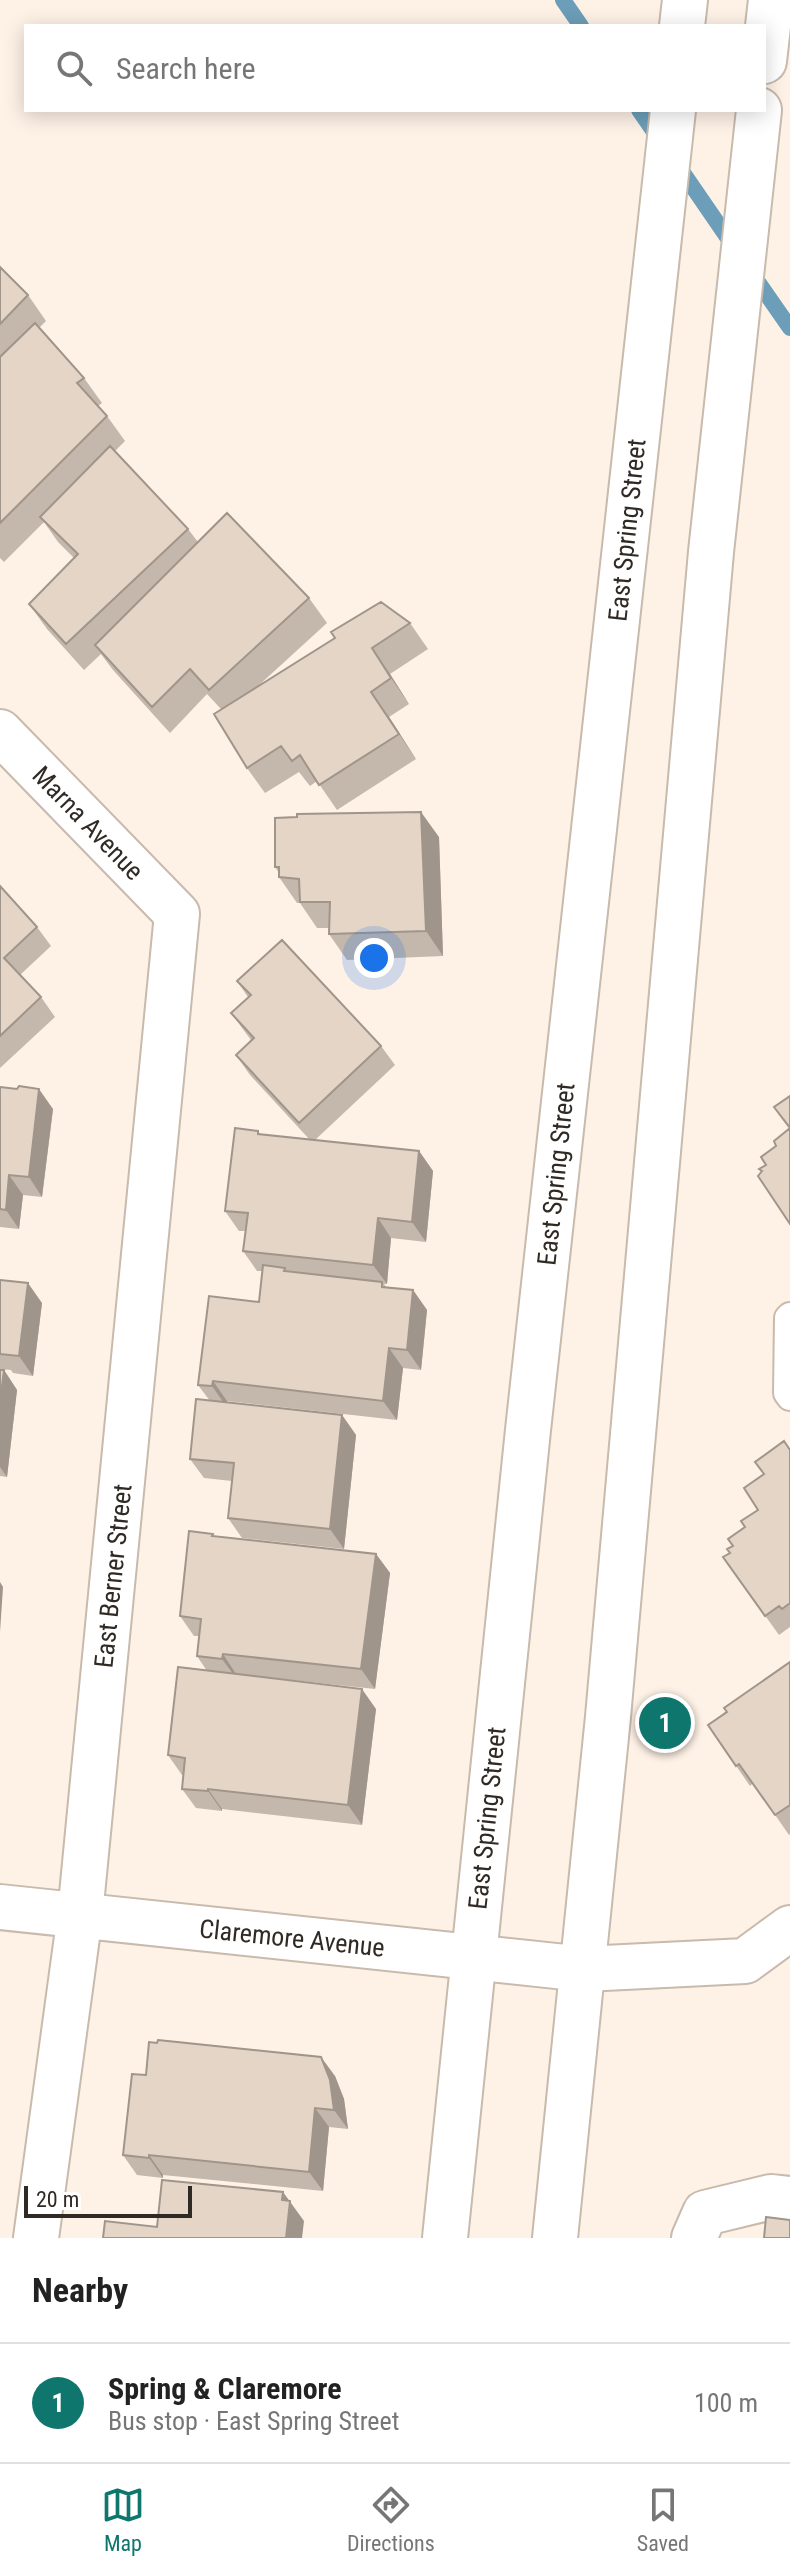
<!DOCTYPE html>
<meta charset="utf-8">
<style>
body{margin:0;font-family:"Roboto Condensed",sans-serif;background:#f2f2f2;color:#222}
.scale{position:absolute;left:24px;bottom:20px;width:168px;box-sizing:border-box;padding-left:8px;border:4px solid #302a25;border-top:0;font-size:22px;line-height:28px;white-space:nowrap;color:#302a25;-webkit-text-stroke:6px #fff;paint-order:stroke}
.you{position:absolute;left:374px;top:958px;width:28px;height:28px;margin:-20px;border:6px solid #fff;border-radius:50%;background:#1a73e8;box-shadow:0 0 0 12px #1a73e833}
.badge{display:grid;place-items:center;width:52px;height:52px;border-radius:50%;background:#0f766e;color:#fff;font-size:26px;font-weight:700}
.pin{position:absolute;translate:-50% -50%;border:4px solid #fff;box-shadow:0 2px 8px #0006}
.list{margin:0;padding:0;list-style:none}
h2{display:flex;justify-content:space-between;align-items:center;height:104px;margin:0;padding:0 32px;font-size:34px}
h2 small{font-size:26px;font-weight:400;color:#767676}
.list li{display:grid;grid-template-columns:52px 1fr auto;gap:24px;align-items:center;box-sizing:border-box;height:120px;padding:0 32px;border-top:2px solid #e0e0e0}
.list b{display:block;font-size:30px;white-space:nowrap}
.list p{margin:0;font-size:26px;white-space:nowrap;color:#767676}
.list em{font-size:26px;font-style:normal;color:#767676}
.icon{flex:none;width:44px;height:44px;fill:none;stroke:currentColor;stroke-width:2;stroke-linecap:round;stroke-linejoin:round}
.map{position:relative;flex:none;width:790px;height:2238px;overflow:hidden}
.search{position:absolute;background:#fff;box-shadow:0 4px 20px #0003;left:24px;right:24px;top:24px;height:88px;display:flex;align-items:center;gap:20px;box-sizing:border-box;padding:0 28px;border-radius:0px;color:#767676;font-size:30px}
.sheet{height:224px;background:#fff}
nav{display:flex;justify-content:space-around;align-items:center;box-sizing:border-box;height:112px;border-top:2px solid #e0e0e0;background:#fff;font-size:22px;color:#767676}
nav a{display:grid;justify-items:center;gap:4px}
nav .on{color:#0f766e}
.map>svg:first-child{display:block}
</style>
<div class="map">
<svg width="790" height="2238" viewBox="0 0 790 2238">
<rect width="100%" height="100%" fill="#fef1e6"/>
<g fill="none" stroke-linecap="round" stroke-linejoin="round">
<path stroke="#6c9eb9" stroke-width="16" d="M563,0L581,26
M639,110L661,142
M677,164L736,250
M749,269L790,328"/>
<defs>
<path id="lane" d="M790,1316L788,1318L787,1393L790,1397"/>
<path id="street" d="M0,732L177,914L80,1915L36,2238
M0,1907L584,1969L745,1961L790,1928
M694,2238L705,2213L771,2197L790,2199"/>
<path id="secondary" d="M682,26L685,0
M764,61L771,0
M445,2238L528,1430L673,110
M555,2238L608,1717L711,552L759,110"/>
</defs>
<use href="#lane" stroke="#c8baac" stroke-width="30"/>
<use href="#street" stroke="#c8baac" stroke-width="48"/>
<use href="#secondary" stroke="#c8baac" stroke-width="48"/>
<use href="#lane" stroke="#fff" stroke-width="26"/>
<use href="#street" stroke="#fff" stroke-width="44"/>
<use href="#secondary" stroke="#fff" stroke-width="44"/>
</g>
<path fill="#c4b7ab" d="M0,267L28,295L46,321L39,328L84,378L102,403L98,406L107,416L125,441L115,451L188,529L198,542L309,598L327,623L258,686L410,623L428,649L390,674L409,704L389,717L416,759L337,810L317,781L310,786L299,772L265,793L247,768L221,709L207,694L170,733L113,670L101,654L84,670L47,629L29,604L74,558L58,542L44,522L4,562L0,558Z
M439,837L443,956L347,960L329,934V928H317L300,903H297L279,877V873L275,867Z
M0,886L37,927L51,946L20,975L41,997L55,1017L0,1068Z
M237,981L381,1046L395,1065L315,1140L419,1151L433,1171L426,1242L391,1238L387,1284H384L386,1287L413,1290L427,1310L421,1370L403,1368L397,1420L227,1401L226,1402L342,1415L356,1435L344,1549L242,1538L228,1518L232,1481L204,1478L190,1459L210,1401L198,1385L259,1302L263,1271H257L243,1251L246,1231H239L225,1211L258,1131L260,1134L310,1140L250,1075L236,1055L251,1040L231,1013L248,997Z
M0,1087L53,1109L42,1197L23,1195L19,1229L0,1227Z
M0,1280L42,1303L33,1376L13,1373L11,1370L0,1369Z
M0,1370H4L17,1390L7,1477L0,1476Z
M790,1450V1627L779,1635L723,1557L730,1553L745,1527L758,1510L764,1474Z
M214,1536L376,1554L390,1573L375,1689L236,1674L376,1709L362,1825L222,1809V1811L196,1808L182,1789L184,1775H182L168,1755L207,1671L197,1656L199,1636H194L180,1616Z
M790,1662V1834L789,1835L753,1783L750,1786L708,1725Z
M146,2075L335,2076L344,2099L348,2129L329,2127L323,2191L163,2175V2178L137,2175L123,2155Z"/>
<path fill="#a0958b" d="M372,648L390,674L409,704L391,678Z
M371,692L389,717L416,759L399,734Z
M421,812L439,837L443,956L426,931Z
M39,1089L53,1109L42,1197L29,1177Z
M419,1151L433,1171L426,1242L412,1222Z
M9,1175L23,1195L19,1229L6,1210Z
M378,1218L391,1238L387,1284L373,1265Z
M28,1283L42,1303L33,1376L19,1356Z
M413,1290L427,1310L421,1370L407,1350Z
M389,1348L403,1368L397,1420L383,1401Z
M4,1370L17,1390L7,1477L0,1467V1402Z
M213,1381L227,1401L226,1406L212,1386Z
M342,1415L356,1435L344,1549L330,1529Z
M376,1554L390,1573L375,1689L361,1669Z
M0,1582L3,1587L0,1632Z
M223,1654L236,1674V1678L222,1659Z
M362,1689L376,1709L362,1825L348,1805Z
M208,1789L222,1809V1811L208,1791Z
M321,2057L335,2076L344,2099L348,2129L334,2110Z
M315,2108L329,2127L323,2191L309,2172Z
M149,2155L163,2175V2178L149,2158Z
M283,2192L304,2221L302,2238H286L282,2200Z"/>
<path fill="#e4d5c7" stroke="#a0958b" stroke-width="2" d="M0,267L28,295L0,324Z
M35,323L84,378L77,383L107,416L0,523V357Z
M110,446L188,529L66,644L29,604L78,554L40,517Z
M227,513L309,598L209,690L190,669L152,707L95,645Z
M381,602L410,623L372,648L391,678L371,692L399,734L319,785L300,755L292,761L281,746L247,768L214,714L335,638L331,632Z
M421,812L426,931L329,934L330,902H300L299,879L279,877V867H275V818L297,817V814Z
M0,886L37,927L4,958L41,997L0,1036Z
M282,940L381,1046L299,1123L236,1055L254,1038L231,1013L251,995L237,981Z
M19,1086L39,1089L29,1177L9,1175L6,1210L0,1209V1087L17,1089Z
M790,1096V1128L774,1107Z
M235,1128L258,1131V1134L419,1151L412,1222L378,1218L373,1265L243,1251L248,1213L225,1211Z
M790,1128V1224L758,1176L762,1171L759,1169L766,1165L761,1157L776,1146L774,1141Z
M263,1265L285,1268L284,1271L382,1282V1287L413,1290L407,1350L389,1348L383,1401L213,1381L212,1386L198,1385L209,1296L259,1302Z
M0,1280L28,1283L19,1356L0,1354Z
M0,1370H4L0,1402Z
M196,1399L342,1415L330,1529L228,1518L234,1463L190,1459Z
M784,1441L790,1450V1603L782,1609L779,1606L765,1616L723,1557L730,1553L727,1549L733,1546L728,1539L745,1527L741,1521L758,1510L744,1488L764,1474L755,1462Z
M189,1531L213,1534L212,1536L376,1554L361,1669L223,1654L222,1659L197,1656L201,1619L180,1616Z
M790,1662V1805L775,1815L739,1764L736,1766L708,1725L727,1712L724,1708Z
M178,1667L362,1689L348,1805L208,1789V1791L182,1789L185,1758L168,1755Z
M158,2040L321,2057L330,2080L334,2110L315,2108L309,2172L149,2155V2158L123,2155L132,2074L146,2075L149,2042L157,2043Z
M162,2180L283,2192L282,2200L290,2201L286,2238H103L105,2221L157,2227Z
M766,2217L790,2220V2238H764Z"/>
<g text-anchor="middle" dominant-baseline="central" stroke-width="6" stroke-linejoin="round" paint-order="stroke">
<g font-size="26" fill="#302a25" stroke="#fff">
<text transform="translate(627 530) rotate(-84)">East Spring Street</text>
<text transform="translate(88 823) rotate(46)">Marna Avenue</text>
<text transform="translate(556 1174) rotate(-84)">East Spring Street</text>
<text transform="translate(113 1576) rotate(-84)">East Berner Street</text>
<text transform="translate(487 1818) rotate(-84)">East Spring Street</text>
<text transform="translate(292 1938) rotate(6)">Claremore Avenue</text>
</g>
</g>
</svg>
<div class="scale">20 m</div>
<div class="you"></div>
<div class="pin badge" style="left:665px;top:1723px">1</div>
<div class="search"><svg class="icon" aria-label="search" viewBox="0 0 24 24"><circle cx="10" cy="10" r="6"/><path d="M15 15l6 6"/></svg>Search here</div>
</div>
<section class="sheet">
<h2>Nearby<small></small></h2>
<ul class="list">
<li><span class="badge">1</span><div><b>Spring &amp; Claremore</b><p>Bus stop · East Spring Street</p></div><em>100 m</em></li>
</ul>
</section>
<nav>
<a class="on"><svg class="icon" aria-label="map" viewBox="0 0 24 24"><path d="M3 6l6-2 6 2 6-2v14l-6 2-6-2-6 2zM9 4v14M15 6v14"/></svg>Map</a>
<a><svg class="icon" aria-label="directions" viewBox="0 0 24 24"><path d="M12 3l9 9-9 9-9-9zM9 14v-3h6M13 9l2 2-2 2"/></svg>Directions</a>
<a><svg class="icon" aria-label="saved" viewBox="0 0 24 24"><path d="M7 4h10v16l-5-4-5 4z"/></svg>Saved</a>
</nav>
